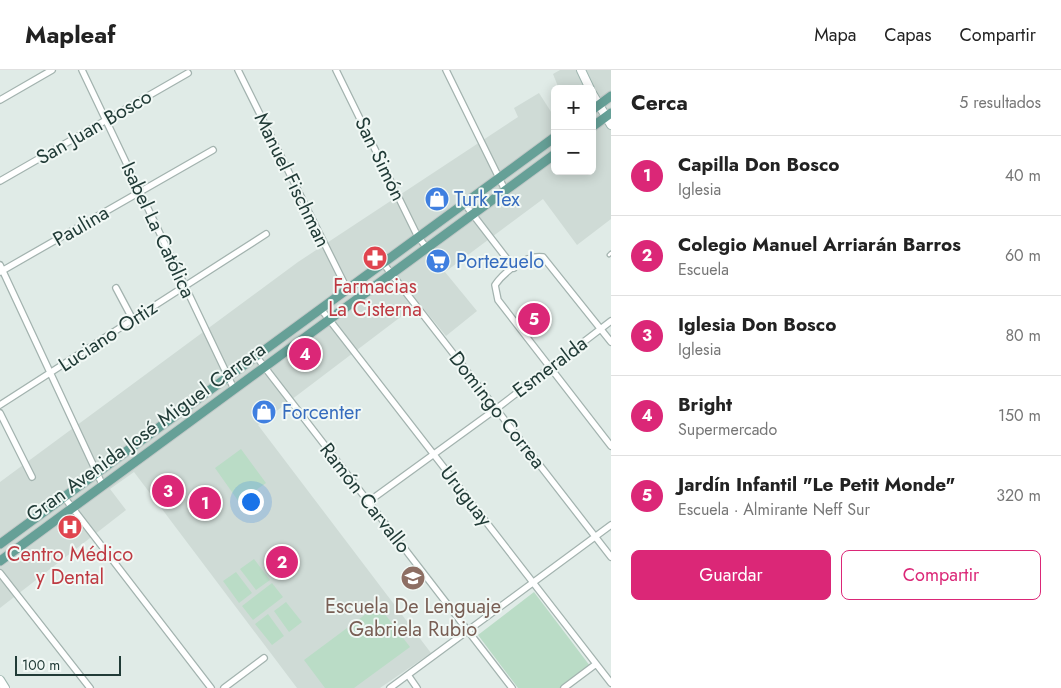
<!DOCTYPE html>
<html lang="es">
<meta charset="utf-8">
<style>
body{margin:0;font-family:Jost,sans-serif;background:#f2f2f2;color:#222}
.controls{position:absolute;right:15px;top:15px;display:grid;overflow:hidden;border-radius:8px;box-shadow:0 2px 12px #0003}
.controls button{width:45px;height:45px;display:grid;place-items:center;padding:0;border:0;border-bottom:1px solid #e0e0e0;background:#fff;color:#222;font:25px sans-serif}
.scale{position:absolute;left:15px;bottom:12px;width:106px;box-sizing:border-box;padding-left:5px;border:2px solid #213b37;border-top:0;font-size:14px;line-height:18px;white-space:nowrap;color:#213b37;-webkit-text-stroke:4px #f1f8f5;paint-order:stroke}
.you{position:absolute;left:250px;top:431px;width:18px;height:18px;margin:-12px;border:4px solid #fff;border-radius:50%;background:#1a73e8;box-shadow:0 0 0 8px #1a73e833}
.badge{display:grid;place-items:center;width:32px;height:32px;border-radius:50%;background:#db2777;color:#fff;font-size:16px;font-weight:700}
.pin{position:absolute;translate:-50% -50%;border:2px solid #fff;box-shadow:0 1px 5px #0006}
.list{margin:0;padding:0;list-style:none}
h2{display:flex;justify-content:space-between;align-items:center;height:65px;margin:0;padding:0 20px;font-size:21px}
h2 small{font-size:16px;font-weight:400;color:#767676}
.list li{display:grid;grid-template-columns:32px 1fr auto;gap:15px;align-items:center;box-sizing:border-box;height:80px;padding:0 20px;border-top:1px solid #e0e0e0}
.list b{display:block;font-size:19px;white-space:nowrap}
.list p{margin:0;font-size:16px;white-space:nowrap;color:#767676}
.list em{font-size:16px;font-style:normal;color:#767676}
.actions{display:flex;gap:10px;padding:15px 20px}
.actions a{flex:1;padding:11px 0;border:1px solid #db2777;border-radius:8px;text-align:center;font-size:18px;color:#db2777}
.actions .main{background:#db2777;color:#fff}
.map{position:relative;flex:none;width:611px;height:618px;overflow:hidden}
header{display:flex;align-items:center;gap:30px;box-sizing:border-box;height:70px;padding:0 25px;background:#fff;border-bottom:1px solid #e0e0e0}
header strong{font-size:24px}
nav{display:flex;gap:28px;margin-inline-start:auto;font-size:18px}
main{display:flex}
aside{flex:1;background:#fff}
.map>svg:first-child{display:block}
</style>
<header>
<strong>Mapleaf</strong>
<nav><a>Mapa</a><a>Capas</a><a>Compartir</a></nav>
</header>
<main>
<div class="map">
<svg width="611" height="618" viewBox="0 0 611 618">
<rect width="100%" height="100%" fill="#e0ebe7"/>
<path fill="#cfdbd6" d="M560,0H611V149L577,175L543,129L445,202L477,241L446,266L419,233L258,355L431,583L380,618H297L134,402L110,419L126,440L0,538V412L298,192L518,47L514,38L539,23L555,48V101H592V19H559L553,4Z
M533,236L546,254L535,263L521,245Z"/>
<path fill="#badcc6" d="M241,379L266,413L239,432L215,398Z
M254,489L270,510L256,520L240,499Z
M236,502L252,523L239,533L223,511Z
M272,513L283,527L253,550L242,536Z
M534,522L590,596L560,618H518L478,565Z
M286,532L302,552L289,562L274,541Z
M378,535L410,577L354,618H325L304,590Z
M268,544L284,566L272,575L255,554Z"/>
<g fill="none" stroke-linecap="round" stroke-linejoin="round">
<defs>
<path id="lane" d="M609,185L611,183"/>
<path id="street" d="M82,0L234,319
M238,0L347,219
M336,0L418,167L427,178
M446,0L505,120
M0,30L52,0
M0,111L188,3
M464,133L514,198
M383,193L611,487
M0,195L103,416
M0,202L213,80
M116,218L133,250
M321,239L611,613
M611,272L543,187C527,184 504,202 495,215L498,230L611,376
M256,286L512,618
M0,335L266,164
M0,343L32,407
M64,427L211,618
M368,432L496,339L611,251
M0,503L90,618
M408,605L417,618
M224,618L264,588
M390,618L611,455
M564,618L596,594"/>
<path id="secondary" d="M581,0L590,19
M592,23L611,55
M0,610L5,618"/>
<path id="primary" d="M592,40L611,26
M592,57L611,43
M0,474L555,67
M0,491L555,84"/>
</defs>
<use href="#lane" stroke="#a3b3af" stroke-width="5"/>
<use href="#street" stroke="#a3b3af" stroke-width="8"/>
<use href="#secondary" stroke="#9fb6b0" stroke-width="10"/>
<use href="#primary" stroke="#c1c8c7" stroke-width="11"/>
<use href="#lane" stroke="#fff" stroke-width="2.5"/>
<use href="#street" stroke="#fff" stroke-width="5.5"/>
<use href="#secondary" stroke="#fff" stroke-width="8"/>
<use href="#primary" stroke="#66a097" stroke-width="9"/>
</g>
<defs>
<symbol id="shop-disc" viewBox="-11 -11 22 22"><circle r="9.5" fill="#3f7fe0" stroke="#f1f8f5"/><path d="M-5-2.5h2.3a2.7 3.5 0 0 1 5.4 0H5L5.5 6h-11ZM-1.5-2.5h3a1.5 2.3 0 0 0-3 0Z" fill="#fff"/></symbol>
<symbol id="pharmacy-disc" viewBox="-11 -11 22 22"><circle r="9.5" fill="#e0444e" stroke="#f1f8f5"/><path d="M-2-6h4v4h4v4h-4v4h-4v-4h-4v-4h4Z" fill="#fff"/></symbol>
<symbol id="supermarket-disc" viewBox="-11 -11 22 22"><circle r="9.5" fill="#3f7fe0" stroke="#f1f8f5"/><path d="M-6-5.5h2.5l.6 2H6L4.5 2H-2.5L-4.4-4H-6ZM-1.5 3.2a1.3 1.3 0 1 0 .1 0ZM3 3.2a1.3 1.3 0 1 0 .1 0Z" fill="#fff"/></symbol>
<symbol id="hospital-disc" viewBox="-11 -11 22 22"><circle r="9.5" fill="#e0444e" stroke="#f1f8f5"/><path d="M-5-5h3v3.5h4V-5h3V5h-3V1.5h-4V5h-3Z" fill="#fff"/></symbol>
<symbol id="school-disc" viewBox="-11 -11 22 22"><circle r="9.5" fill="#8d6e63" stroke="#f1f8f5"/><path d="M0-5L7-2L0 1L-7-2ZM-4 1L0 2.5L4 1V4Q0 6-4 4Z" fill="#fff"/></symbol>
</defs>
<g fill-rule="evenodd">
<use href="#shop-disc" x="423" y="115" width="28" height="28"/>
<use href="#pharmacy-disc" x="361" y="174" width="28" height="28"/>
<use href="#supermarket-disc" x="424" y="177" width="28" height="28"/>
<use href="#shop-disc" x="250" y="328" width="28" height="28"/>
<use href="#hospital-disc" x="56" y="443" width="28" height="28"/>
<use href="#school-disc" x="399" y="494" width="28" height="28"/>
</g>
<g text-anchor="middle" dominant-baseline="central" stroke-width="4" stroke-linejoin="round" paint-order="stroke">
<g font-size="20" fill="#213b37" stroke="#f1f8f5">
<text transform="translate(94 57) rotate(-30)">San Juan Bosco</text>
<text transform="translate(380 89) rotate(64)">San Simón</text>
<text transform="translate(292 110) rotate(64)">Manuel Fischman</text>
<text transform="translate(81 156) rotate(-30)">Paulina</text>
<text transform="translate(158 160) rotate(65)">Isabel La Católica</text>
<text transform="translate(108 266) rotate(-33)">Luciano Ortiz</text>
<text transform="translate(550 297) rotate(-37)">Esmeralda</text>
<text transform="translate(497 340) rotate(52)">Domingo Correa</text>
<text transform="translate(146 362) rotate(-36)">Gran Avenida José Miguel Carrera</text>
<text transform="translate(466 426) rotate(52)">Uruguay</text>
<text transform="translate(365 428) rotate(52)">Ramón Carvallo</text>
</g>
<g font-size="20" fill="#366cbe" stroke="#f1f8f5" text-anchor="start">
<text x="454" y="129">Turk Tex</text>
<text x="456" y="191">Portezuelo</text>
<text x="282" y="342">Forcenter</text>
</g>
<g font-size="20" fill="#be3a42" stroke="#f1f8f5">
<text x="375" y="216">Farmacias<tspan x="375" dy="23">La Cisterna</tspan></text>
<text x="70" y="484">Centro Médico<tspan x="70" dy="23">y Dental</tspan></text>
</g>
<g font-size="20" fill="#785e54" stroke="#f1f8f5">
<text x="413" y="536">Escuela De Lenguaje<tspan x="413" dy="23">Gabriela Rubio</tspan></text>
</g>
</g>
</svg>
<div class="controls">
<button>+</button>
<button>−</button>
</div>
<div class="scale">100 m</div>
<div class="you"></div>
<div class="pin badge" style="left:205px;top:433px">1</div>
<div class="pin badge" style="left:282px;top:492px">2</div>
<div class="pin badge" style="left:168px;top:421px">3</div>
<div class="pin badge" style="left:305px;top:284px">4</div>
<div class="pin badge" style="left:534px;top:249px">5</div>
</div>
<aside>
<h2>Cerca<small>5 resultados</small></h2>
<ul class="list">
<li><span class="badge">1</span><div><b>Capilla Don Bosco</b><p>Iglesia</p></div><em>40 m</em></li>
<li><span class="badge">2</span><div><b>Colegio Manuel Arriarán Barros</b><p>Escuela</p></div><em>60 m</em></li>
<li><span class="badge">3</span><div><b>Iglesia Don Bosco</b><p>Iglesia</p></div><em>80 m</em></li>
<li><span class="badge">4</span><div><b>Bright</b><p>Supermercado</p></div><em>150 m</em></li>
<li><span class="badge">5</span><div><b>Jardín Infantil &quot;Le Petit Monde&quot;</b><p>Escuela · Almirante Neff Sur</p></div><em>320 m</em></li>
</ul>
<div class="actions"><a class="main">Guardar</a><a>Compartir</a></div>
</aside>
</main>
